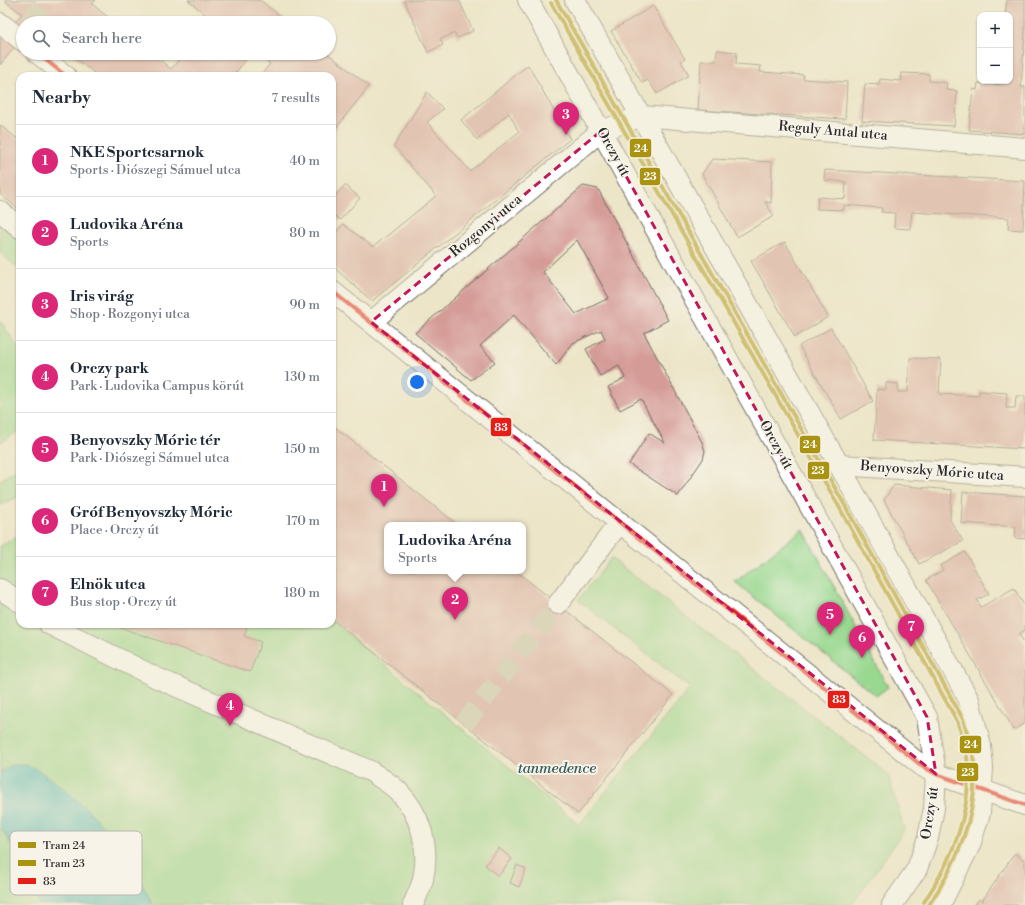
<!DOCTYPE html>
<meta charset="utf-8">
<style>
body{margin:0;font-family:"Libre Bodoni",serif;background:#f6f6f7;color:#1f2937}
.controls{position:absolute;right:12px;top:12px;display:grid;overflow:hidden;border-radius:8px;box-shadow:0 1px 3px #0004}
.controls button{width:36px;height:36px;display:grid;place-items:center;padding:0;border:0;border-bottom:1px solid #e0e1e3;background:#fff;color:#1f2937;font:20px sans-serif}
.you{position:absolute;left:417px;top:382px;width:14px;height:14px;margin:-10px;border:3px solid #fff;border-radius:50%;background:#1a73e8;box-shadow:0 0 0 6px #1a73e833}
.badge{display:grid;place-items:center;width:26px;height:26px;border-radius:50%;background:#db2777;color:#fff;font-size:13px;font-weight:700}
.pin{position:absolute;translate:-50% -33px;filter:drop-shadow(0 1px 2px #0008)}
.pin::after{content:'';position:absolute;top:21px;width:14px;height:12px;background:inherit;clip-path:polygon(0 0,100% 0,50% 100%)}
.popup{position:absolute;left:384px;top:522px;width:142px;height:52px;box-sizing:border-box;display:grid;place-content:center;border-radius:8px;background:#fff;filter:drop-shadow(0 1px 3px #0005);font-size:13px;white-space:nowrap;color:#747a83}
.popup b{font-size:15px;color:#1f2937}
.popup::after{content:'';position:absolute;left:50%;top:100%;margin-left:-8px;border:8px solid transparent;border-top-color:#fff}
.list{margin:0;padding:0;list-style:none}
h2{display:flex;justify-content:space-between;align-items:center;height:52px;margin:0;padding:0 16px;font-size:17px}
h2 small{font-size:13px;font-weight:400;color:#747a83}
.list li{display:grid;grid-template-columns:26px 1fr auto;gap:12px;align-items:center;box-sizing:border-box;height:72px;padding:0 16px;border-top:1px solid #e0e1e3}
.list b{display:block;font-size:15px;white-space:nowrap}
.list p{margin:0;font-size:13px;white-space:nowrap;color:#747a83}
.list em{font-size:13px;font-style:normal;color:#747a83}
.icon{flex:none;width:22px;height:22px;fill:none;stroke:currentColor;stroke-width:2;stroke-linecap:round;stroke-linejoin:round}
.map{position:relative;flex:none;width:1025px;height:905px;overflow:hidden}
.search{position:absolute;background:#fff;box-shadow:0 1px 3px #0004;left:16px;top:16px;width:320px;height:44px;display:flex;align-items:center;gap:10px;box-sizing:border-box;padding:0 14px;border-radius:22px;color:#747a83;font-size:15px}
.panel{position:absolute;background:#fff;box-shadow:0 1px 3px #0004;left:16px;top:72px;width:320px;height:556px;border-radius:12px}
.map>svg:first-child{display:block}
</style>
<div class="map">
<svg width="1025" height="905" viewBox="0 0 1025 905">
<rect width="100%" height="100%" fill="#f7f3e8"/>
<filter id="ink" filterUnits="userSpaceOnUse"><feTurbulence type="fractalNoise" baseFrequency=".025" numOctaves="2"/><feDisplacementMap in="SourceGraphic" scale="8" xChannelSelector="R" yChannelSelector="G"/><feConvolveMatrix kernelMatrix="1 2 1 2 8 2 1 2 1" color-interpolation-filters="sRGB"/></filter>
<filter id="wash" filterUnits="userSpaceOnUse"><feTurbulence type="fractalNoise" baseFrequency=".012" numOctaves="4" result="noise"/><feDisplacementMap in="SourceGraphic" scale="16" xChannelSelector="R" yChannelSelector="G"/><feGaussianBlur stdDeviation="0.9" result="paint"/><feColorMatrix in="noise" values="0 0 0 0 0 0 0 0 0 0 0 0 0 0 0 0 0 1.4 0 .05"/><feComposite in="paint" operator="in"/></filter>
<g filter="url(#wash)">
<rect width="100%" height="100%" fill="#ece5c8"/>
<path fill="#98d88f" stroke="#62825d" d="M0,223L20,239V269L0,253Z
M0,320L20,351V430L0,443Z
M20,468V496L0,505V480Z
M803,529L888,687L876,696L735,582Z
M20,536V624H332V621L579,825L690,688L578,600L611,558L888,774L904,830L852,905H153L122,851L11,765L0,772V546Z
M0,826L29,874L40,905H0Z"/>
<path fill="#4bbac0" stroke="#3b7276" d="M27,764C66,786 97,815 122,851C134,868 143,887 153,905H40L29,874L0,826V772L11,765Z"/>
<g id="blocks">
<path fill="#d59b97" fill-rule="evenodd" d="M4,0H96L92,4L115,23H23V37L0,65V40L22,14Z
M188,0H260L289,23H210L212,20Z
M404,0H459L473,31L457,38L455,33L440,39L443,45L428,52Z
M1007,0H1025V31L1021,87H1025V134L969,130L973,89L977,90L978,83L1000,85V81H1010V15H1005Z
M653,6L685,59L681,61L689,75L657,94L648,80L642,83L611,31Z
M717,50L737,52L736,64L761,66L760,72L804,75L803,79L847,82L845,119L698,110L701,61H716Z
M69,53H151L171,69L185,53H251L233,76H98Z
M255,53H327L369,86L332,133V76H260L270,64Z
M528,65L570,139L372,301L332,266V237L343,224L373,247L436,196L394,146L427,92L443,109L427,122L470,171L519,132L509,113L477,140L461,120Z
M902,73L929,74V81L947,83L946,90L957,91L954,126L862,121L865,84L879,85L880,79L901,81Z
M0,125L20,141V210L0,194Z
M712,159L772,162L771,203L765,202L774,216L737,237L702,174Z
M825,170L1025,181L1023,230L1008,229L1009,218L912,212L910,229L894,228L895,213L881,212L882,208L844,205V210L817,209L818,197L845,199L846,182L824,180Z
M345,185L360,198L340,220L332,213V199Z
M583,186L598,189L668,320L644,333L702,442L705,451L703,459L678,496L629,464L649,433L665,443L641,399L620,410L608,387L625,378L619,366L600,376L586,349L605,339L601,330L573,343L556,365L514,315L480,346L495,362L471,380L415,333ZM577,240L609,298L576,314L543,272Z
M785,242L828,317L795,337L751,261Z
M831,328L873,401L841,419L799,346Z
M910,358L941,359L939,394L979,396V391L1007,393L1006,408H1015L1016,396H1025V449L874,440L877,389L886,390V383L898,384V392H908Z
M332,425L458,525H387V571H516L673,695L578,814L332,619Z
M894,485L952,490L950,520L963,541L919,564L884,500Z
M963,492L1025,496V539L1015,538L1016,527L961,523Z
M965,552L989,594L977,600L981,607L1014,588L1025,607V630L1019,634L1025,644V723L1014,730L926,580L943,570L940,566Z
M110,624H248L244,636L261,642L250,672Z
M499,848L512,859L498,876L485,865Z
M1015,853L1025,861V905H975L979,899L982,901Z
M517,865L526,869L519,887L510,883Z"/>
</g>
</g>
<g filter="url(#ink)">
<use href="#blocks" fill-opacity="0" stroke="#6f6c62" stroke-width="1"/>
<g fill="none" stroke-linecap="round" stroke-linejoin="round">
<path stroke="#c5c0a9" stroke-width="20" stroke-dasharray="20 10" stroke-linecap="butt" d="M29,23L47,0
M464,724L558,604"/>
<defs>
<path id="minor" d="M528,0L927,717L936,774L934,808L928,838L917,869L892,905
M575,0L839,465L969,700L981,746L983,768L980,813L970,845L940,905
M0,23L23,41
M37,53L66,76
M0,211L20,228
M332,291L922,766L936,774L1025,805
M371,322L601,131L642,116L1025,148
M839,465L1025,477
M0,589L20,602
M558,604L620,522
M49,624L157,678L370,771C379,777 390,783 398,791C421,814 430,847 423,879C421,888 416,897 413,905"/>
</defs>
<use href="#minor" stroke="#6f6c62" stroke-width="22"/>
<use href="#minor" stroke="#fff" stroke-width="20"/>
<defs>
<path id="bus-1" d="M37,53L66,76
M332,291L922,766L936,774L1025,805"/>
</defs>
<use href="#bus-1" stroke="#f7f3e8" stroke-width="7"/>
<use href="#bus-1" stroke="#e41f18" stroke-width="4"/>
<defs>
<path id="tram-1" d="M556,0L843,502L963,719C966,731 971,742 973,755C981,809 958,861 929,905"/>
<path id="tram-2" d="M551,3L838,505L957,721C961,733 966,745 967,757C973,810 953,858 924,902"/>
</defs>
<use href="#tram-1" stroke="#f7f3e8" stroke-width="7"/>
<use href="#tram-2" stroke="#f7f3e8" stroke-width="7"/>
<use href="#tram-1" stroke="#aa9311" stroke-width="4"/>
<use href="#tram-2" stroke="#aa9311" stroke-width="4"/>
</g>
</g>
<path d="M0 0H1025V905H0ZM601,131L927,717L936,774L371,322Z" fill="#ece5c8" fill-opacity=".55" fill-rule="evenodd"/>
<path fill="none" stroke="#c2185b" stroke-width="3" stroke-dasharray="8 5" stroke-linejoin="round" d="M601,131L927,717L936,774L371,322Z"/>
<g text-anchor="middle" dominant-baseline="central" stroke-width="4" stroke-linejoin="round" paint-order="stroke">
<g font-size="14" fill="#2b2b2b" stroke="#f7f3e8">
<text transform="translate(833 131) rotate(5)">Reguly Antal utca</text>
<text transform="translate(613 152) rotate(61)">Orczy út</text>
<text transform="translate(486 226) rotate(-40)">Rozgonyi utca</text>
<text transform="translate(776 445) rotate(61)">Orczy út</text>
<text transform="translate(932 471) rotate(4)">Benyovszky Móric utca</text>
<text transform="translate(930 813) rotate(-81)">Orczy út</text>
</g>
<g font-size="15" font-style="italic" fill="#365d5f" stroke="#f7f3e8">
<text x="557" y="768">tanmedence</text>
</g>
</g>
<rect x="10" y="831" width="132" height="64" rx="6" fill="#f7f3e8" stroke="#bab7af" stroke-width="1"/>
<rect x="18" y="842" width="18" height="6" fill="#aa9311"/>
<rect x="18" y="860" width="18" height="6" fill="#aa9311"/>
<rect x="18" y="878" width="18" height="6" fill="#e41f18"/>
<g font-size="11" fill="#2b2b2b">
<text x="43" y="849">Tram 24</text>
<text x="43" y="867">Tram 23</text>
<text x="43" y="885">83</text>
</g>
<g stroke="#f7f3e8" stroke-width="1.5">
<rect x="629" y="138" width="23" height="20" rx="4" fill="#aa9311"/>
<rect x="639" y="167" width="22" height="19" rx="4" fill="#aa9311"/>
<rect x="490" y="417" width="22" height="20" rx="4" fill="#e41f18"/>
<rect x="799" y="435" width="22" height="19" rx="4" fill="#aa9311"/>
<rect x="807" y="461" width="23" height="19" rx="4" fill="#aa9311"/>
<rect x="827" y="690" width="23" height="19" rx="4" fill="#e41f18"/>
<rect x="959" y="735" width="23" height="19" rx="4" fill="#aa9311"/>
<rect x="956" y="762" width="23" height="20" rx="4" fill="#aa9311"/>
</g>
<g font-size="11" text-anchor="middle" font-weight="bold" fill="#fff">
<text x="641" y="152">24</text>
<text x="650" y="180">23</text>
<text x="501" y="431">83</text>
<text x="810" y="448">24</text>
<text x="818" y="474">23</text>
<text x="839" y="703">83</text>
<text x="971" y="748">24</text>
<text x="968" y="776">23</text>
</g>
</svg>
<div class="controls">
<button>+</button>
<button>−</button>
</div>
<div class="you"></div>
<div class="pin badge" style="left:384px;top:507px">1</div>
<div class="pin badge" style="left:455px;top:620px">2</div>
<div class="popup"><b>Ludovika Aréna</b>Sports</div>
<div class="pin badge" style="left:566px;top:135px">3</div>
<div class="pin badge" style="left:230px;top:726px">4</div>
<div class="pin badge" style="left:830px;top:635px">5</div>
<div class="pin badge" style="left:862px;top:658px">6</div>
<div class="pin badge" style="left:911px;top:647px">7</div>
<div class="search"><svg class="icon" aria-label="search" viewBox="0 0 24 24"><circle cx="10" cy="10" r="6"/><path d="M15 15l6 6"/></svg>Search here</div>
<section class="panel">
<h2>Nearby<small>7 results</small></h2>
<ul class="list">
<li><span class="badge">1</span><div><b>NKE Sportcsarnok</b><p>Sports · Diószegi Sámuel utca</p></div><em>40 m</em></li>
<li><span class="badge">2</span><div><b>Ludovika Aréna</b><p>Sports</p></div><em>80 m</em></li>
<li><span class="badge">3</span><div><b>Iris virág</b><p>Shop · Rozgonyi utca</p></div><em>90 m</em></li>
<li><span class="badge">4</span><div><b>Orczy park</b><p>Park · Ludovika Campus körút</p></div><em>130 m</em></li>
<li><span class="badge">5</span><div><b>Benyovszky Móric tér</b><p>Park · Diószegi Sámuel utca</p></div><em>150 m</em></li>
<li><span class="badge">6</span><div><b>Gróf Benyovszky Móric</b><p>Place · Orczy út</p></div><em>170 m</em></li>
<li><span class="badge">7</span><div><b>Elnök utca</b><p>Bus stop · Orczy út</p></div><em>180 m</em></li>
</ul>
</section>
</div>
